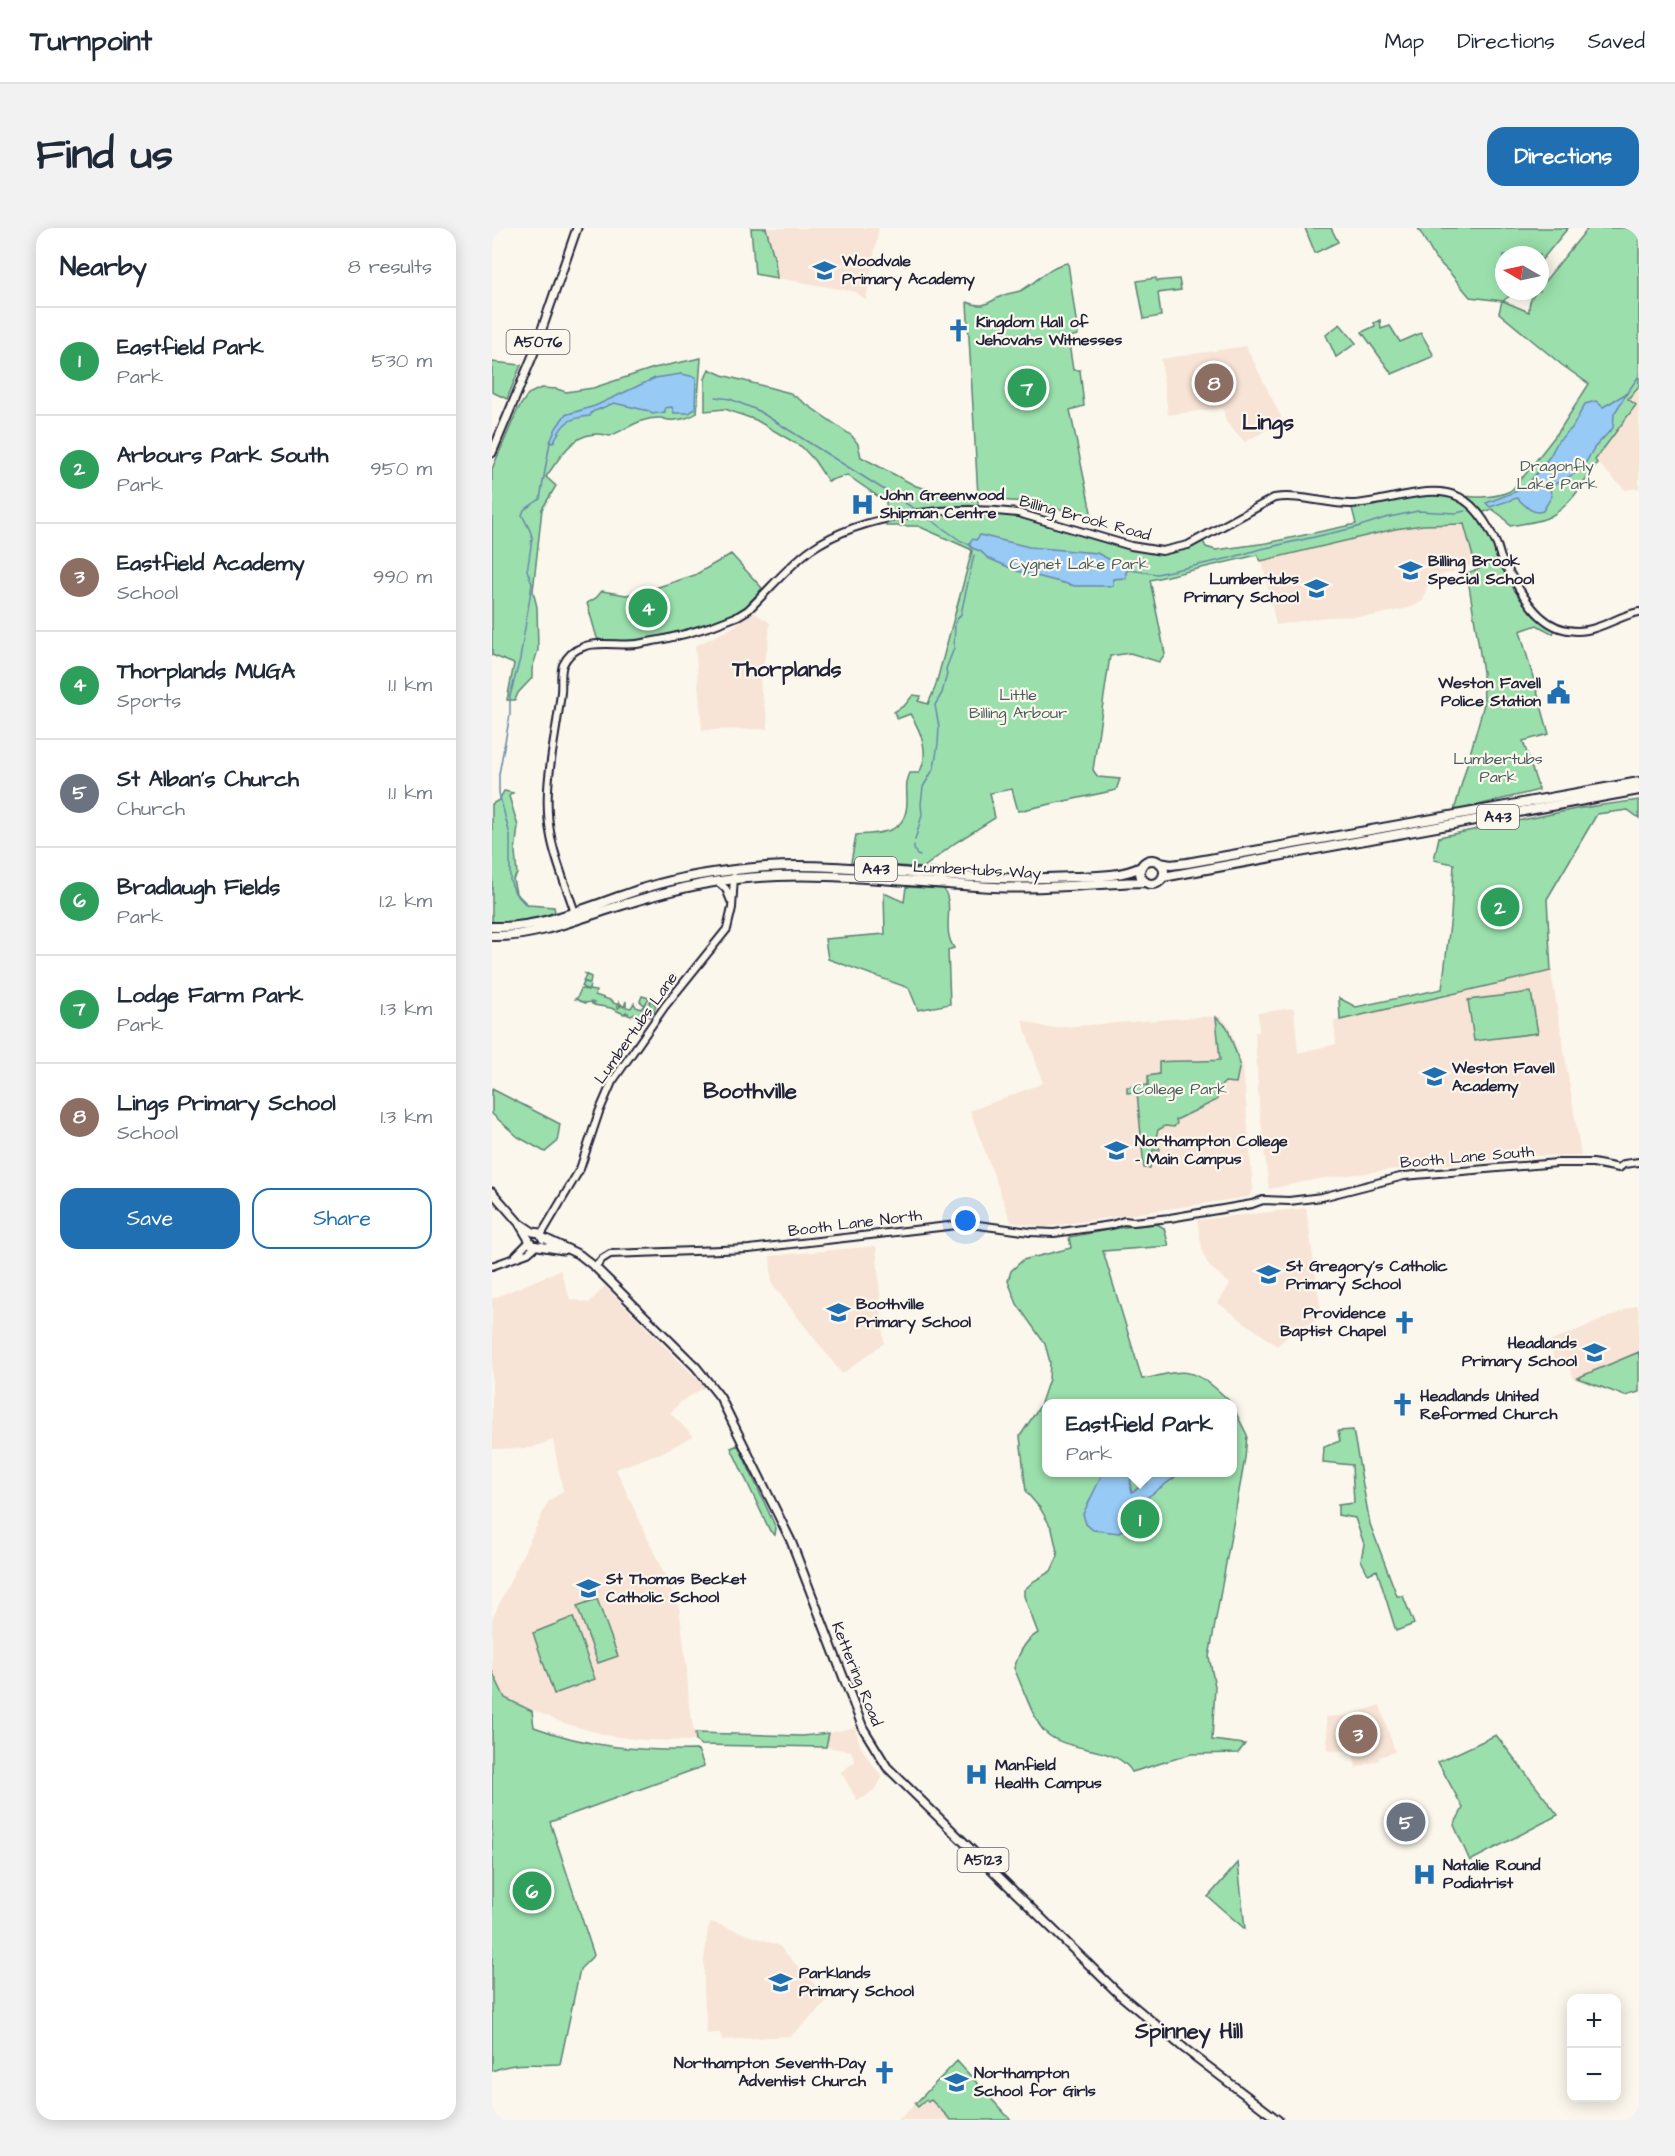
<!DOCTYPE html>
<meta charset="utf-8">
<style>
body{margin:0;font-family:"Architects Daughter",sans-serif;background:#f2f2f3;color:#1f2937}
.controls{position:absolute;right:18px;bottom:18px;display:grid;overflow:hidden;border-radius:12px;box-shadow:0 3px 15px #0003}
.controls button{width:54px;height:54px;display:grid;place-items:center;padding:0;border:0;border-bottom:2px solid #e0e1e3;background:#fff;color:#1f2937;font:30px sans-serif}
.compass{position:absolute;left:1003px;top:18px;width:54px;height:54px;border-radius:50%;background:#fff;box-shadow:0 3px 15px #0003;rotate:279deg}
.you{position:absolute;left:474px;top:993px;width:21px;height:21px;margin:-15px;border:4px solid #fff;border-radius:50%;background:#1a73e8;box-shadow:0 0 0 9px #1a73e833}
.badge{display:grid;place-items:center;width:39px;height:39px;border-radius:50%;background:#1f6fb2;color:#fff;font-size:20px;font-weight:700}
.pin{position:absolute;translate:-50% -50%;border:3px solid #fff;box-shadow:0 2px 6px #0006}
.popup{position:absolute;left:550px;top:1171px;width:195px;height:78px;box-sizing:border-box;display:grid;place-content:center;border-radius:12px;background:#fff;filter:drop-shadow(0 2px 4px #0005);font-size:20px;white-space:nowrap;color:#747a83}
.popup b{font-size:22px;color:#1f2937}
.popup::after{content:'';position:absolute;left:50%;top:100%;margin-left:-12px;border:12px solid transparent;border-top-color:#fff}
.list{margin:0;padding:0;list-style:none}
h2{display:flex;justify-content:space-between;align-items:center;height:78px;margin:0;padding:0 24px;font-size:26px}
h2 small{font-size:20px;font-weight:400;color:#747a83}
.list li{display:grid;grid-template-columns:39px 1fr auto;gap:18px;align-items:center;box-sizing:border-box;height:108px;padding:0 24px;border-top:2px solid #e0e1e3}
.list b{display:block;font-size:22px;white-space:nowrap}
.list p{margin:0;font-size:20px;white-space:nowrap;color:#747a83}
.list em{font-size:20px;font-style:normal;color:#747a83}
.actions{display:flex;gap:12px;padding:18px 24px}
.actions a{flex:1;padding:14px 0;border:2px solid #1f6fb2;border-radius:18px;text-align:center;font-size:21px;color:#1f6fb2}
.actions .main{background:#1f6fb2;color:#fff}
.map{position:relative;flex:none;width:1147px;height:1892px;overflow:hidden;border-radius:18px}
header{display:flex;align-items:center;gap:36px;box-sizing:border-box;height:84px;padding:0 30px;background:#fff;border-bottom:2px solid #e0e1e3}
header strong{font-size:28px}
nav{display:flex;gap:33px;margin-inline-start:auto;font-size:21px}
.intro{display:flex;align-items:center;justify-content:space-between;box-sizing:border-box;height:144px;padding:0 36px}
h1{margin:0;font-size:42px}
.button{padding:15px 27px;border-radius:18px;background:#1f6fb2;color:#fff;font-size:21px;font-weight:700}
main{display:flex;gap:36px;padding:0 36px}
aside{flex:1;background:#fff;border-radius:18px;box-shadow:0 3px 15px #0003}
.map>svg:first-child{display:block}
</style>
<header>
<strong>Turnpoint</strong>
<nav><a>Map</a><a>Directions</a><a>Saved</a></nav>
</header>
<div class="intro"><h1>Find us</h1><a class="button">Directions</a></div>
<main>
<aside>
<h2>Nearby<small>8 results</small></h2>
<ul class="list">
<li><span class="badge" style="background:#2e9e5b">1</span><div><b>Eastfield Park</b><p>Park</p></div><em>530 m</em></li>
<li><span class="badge" style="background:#2e9e5b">2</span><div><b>Arbours Park South</b><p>Park</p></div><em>950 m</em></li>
<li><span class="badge" style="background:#8d6e63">3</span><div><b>Eastfield Academy</b><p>School</p></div><em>990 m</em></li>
<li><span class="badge" style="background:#2e9e5b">4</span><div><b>Thorplands MUGA</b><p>Sports</p></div><em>1.1 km</em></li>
<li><span class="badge" style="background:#6b7280">5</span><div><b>St Alban's Church</b><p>Church</p></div><em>1.1 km</em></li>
<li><span class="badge" style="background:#2e9e5b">6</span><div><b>Bradlaugh Fields</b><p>Park</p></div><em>1.2 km</em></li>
<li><span class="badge" style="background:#2e9e5b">7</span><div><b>Lodge Farm Park</b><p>Park</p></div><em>1.3 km</em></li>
<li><span class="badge" style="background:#8d6e63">8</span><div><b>Lings Primary School</b><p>School</p></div><em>1.3 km</em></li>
</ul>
<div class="actions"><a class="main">Save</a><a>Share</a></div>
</aside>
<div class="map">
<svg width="1147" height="1892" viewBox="0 0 1147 1892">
<rect width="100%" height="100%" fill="#fbf7ec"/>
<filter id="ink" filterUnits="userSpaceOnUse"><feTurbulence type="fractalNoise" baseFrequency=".0167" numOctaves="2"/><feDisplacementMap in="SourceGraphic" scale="12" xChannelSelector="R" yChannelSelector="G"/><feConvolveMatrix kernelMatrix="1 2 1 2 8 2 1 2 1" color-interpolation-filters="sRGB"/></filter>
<g filter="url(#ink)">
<path fill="#f7e4d6" d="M274,0H387L374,72L364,64L285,50L283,33Z
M754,118L791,193L753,214L734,194L731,180L676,187L669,131Z
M1147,158V260L1133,262L1103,232L1144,177L1136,172Z
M972,296L983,336L947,348L935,359L931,373L917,380L880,388L834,389L784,397L770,333L903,301L931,297Z
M262,384L278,395L276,418L268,448L269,464L275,487L276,501L210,502L203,418L238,401Z
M1059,743L1089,927L1041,928L905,941L826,951L777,961L767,878L763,804H767L766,785L802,780L806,825L844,816L842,793Z
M705,789H729L737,798L751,838L761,962L757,969L553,999L519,994L478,883L551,855L530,792L556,800Z
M814,980L830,1090L800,1104L785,1118L726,1075L738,1056L717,1038L711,1026L705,992Z
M384,1018L392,1115L350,1146L280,1056L278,1028Z
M68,1042L78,1071L97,1075L113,1058L213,1159L190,1173L178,1185L201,1208L171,1224L124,1241L187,1379L195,1441L197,1478L204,1513L151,1512L118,1508L71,1495L13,1470L0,1443V1391L56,1274L71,1263L61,1212L39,1220L0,1221V1071Z
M1145,1077L1147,1083V1165L1133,1169L1082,1151L1074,1131L1064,1136L1057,1114Z
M888,1477L903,1524L887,1529V1532L864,1540L861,1522L836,1523L834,1489L858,1487Z
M363,1499L368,1517L376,1530L390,1549L385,1559L373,1569L365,1572L349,1544L363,1534L359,1523L334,1519L337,1505Z
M219,1694L286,1717L337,1772L299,1808L230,1812L228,1805L215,1806L212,1766V1731L216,1701Z
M465,1833L519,1892H406L417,1882Z"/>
<path fill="#9be0ac" stroke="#5e8174" stroke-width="1.5" d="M259,0H274L283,33L285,50L263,46Z
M813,0H839L846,14L823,25Z
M926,0H1076L1048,34V27H1012V63H1024L1011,73L1037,84C1037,75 1038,71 1045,63H1048V59L1096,0H1147V158L1136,171L1144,177L1103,232L1105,235C1093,253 1079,277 1059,288C1047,295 1031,295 1018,298L1011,289L1000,281L987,286L1035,374L1064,398L1061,406L1045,397L1028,403L1057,506L1031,513L1047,562L962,583L992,476L991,444L975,345L987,341L983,336L972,296L931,297L903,301L769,333L765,327L658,352L673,426L667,434L638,425L618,428L601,542L606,549L628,551L624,562L526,583L520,561L498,565L503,590L463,615L431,640L359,634L364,607C390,605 415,606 415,573C415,561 413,556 418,545H427C438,526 429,503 418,486L405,491L402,484L413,477L421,467L429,468L426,473L436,476L443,460L480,323L478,321L426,298H394L395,291L427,286L509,283L670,323L709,310L714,319L724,322L775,315L864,296L859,276C883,273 908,265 933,265C960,264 989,275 1016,264C1024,261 1025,252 1032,248L1067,203L1097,156L1070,137L1007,85L1010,73L978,69L958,45L943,30Z
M576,35L586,107L576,109L581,142H588L592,178L578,182L600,289L539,274L486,271V279L451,280L395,287L394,274L355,247L336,253L322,232L310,219L264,192L233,181L213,183V151L217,141L230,147L298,165L360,208L366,216L369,229L424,258L443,263L486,268L475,74C493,81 494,75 510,68C516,65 522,65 528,63C546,55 554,38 576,35Z
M664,50L665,53L687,51L689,62L666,65L669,88L652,91L645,53Z
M888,92L889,101L898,98L908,114L929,105L942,128L900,146L870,104L883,98L882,95Z
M848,96L864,115L844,129L834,107Z
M209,130L205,185C198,190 185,193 177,192C174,192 171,190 168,190C149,189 135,201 118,208C85,198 70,226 54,249L64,258L50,281L41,363L45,379L46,422L40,441V450L26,465L23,472H15L22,436L0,427V241L26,181L36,166L49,160L65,161L74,164L101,160L162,140Z
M0,134L29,137L15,171L0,164Z
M239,326L270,360C263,369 257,377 247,383C226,395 124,423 105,410L95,375L104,370L110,363L134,367L151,364L203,347Z
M12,563L21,565L17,568L26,598L23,624L25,646L21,651L24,665L36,677L62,679L63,684L41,692L0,696V576L7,572Z
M1147,572V590L1136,582L1105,586L1055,671L1059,743L848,792L847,770L864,779L950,761L959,688L962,636L942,632L947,609L1089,580Z
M414,659L452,661C463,681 449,700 462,720L456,722L458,776L426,782L417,760L336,731L333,711L393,706L392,665L412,674Z
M93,746L99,749L97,762L104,763L103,767L121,773V775L125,776L126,780L129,778L127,777V774L132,779L134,773V779L139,780L142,775L144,779L149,781L152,777L148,773L150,768L157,770L152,778V781L157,784L160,780L157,775L159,772L164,778L158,789L155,787L153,791L142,786L139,788L136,787V785L134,786V784L132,786L119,780L102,777V775L100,776V774L93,775L83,771L85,770L89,761L96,762L90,759L92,754L97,755L91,753L94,748Z
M1039,764L1046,805L982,813L976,772Z
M724,789L735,799L748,836L744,855L733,854L727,860L725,872L684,892L685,895L682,899L673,898L666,902L663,913L668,921L667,923L661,922L658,940H652L645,864L635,865V859L655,857L656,860V848L667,846V834C688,832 707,834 728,832Z
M0,861L68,896L65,914L53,924L26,909L0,886Z
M665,996L672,1000L677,1018L611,1023L650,1151C681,1146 694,1135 722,1159C728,1164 734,1169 739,1175L555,1176V1244H741V1179L755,1207L753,1230L717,1429L723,1458L720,1512L753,1516L746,1525L699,1526L640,1544C624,1516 576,1526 553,1504C542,1494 529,1455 522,1440C527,1426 532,1413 546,1405L532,1368V1362L542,1353L559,1343L566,1328L560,1301L548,1280L534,1264L528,1208L548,1178L557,1151L558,1134L553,1116L525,1076L516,1053L519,1043L531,1032L579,1020L577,1009L633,999Z
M1147,1124V1164L1133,1168L1085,1150Z
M861,1202L878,1296L905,1368H911L922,1396L904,1403L885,1342L876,1346L869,1332L872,1316L863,1290L846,1287V1277L862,1275L860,1237L831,1234L832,1219L848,1213L846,1203Z
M246,1217L284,1300L283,1307L278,1303L239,1220Z
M105,1371L126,1428L106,1435L85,1378Z
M81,1389L103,1451L62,1466L41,1405Z
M0,1443L13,1470L40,1483L42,1499C98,1520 147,1523 206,1522L212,1538L58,1594L102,1727L88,1741L68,1836C40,1838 28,1832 0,1843Z
M203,1505L311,1508L337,1505L334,1519L208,1517L204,1513Z
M1004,1507L1066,1587L978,1633L962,1597L971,1580L946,1534Z
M746,1635L753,1701L716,1669Z
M465,1833L515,1888L519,1892H459L439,1872L436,1874L434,1872L426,1879L423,1876Z"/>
<path fill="#97caf4" stroke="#6887aa" stroke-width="1.5" d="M189,146L204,149L203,181L197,185H182L180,179L173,180V184L160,186L157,183L122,175L100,184L98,188C75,190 71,195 61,215L58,214L64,200L73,187L103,178L163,150Z
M1135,165L1122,186L1121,200L1102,220L1092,238L1084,245L1057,259L1060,268L1051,283C1040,287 1033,277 1025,270L998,279L994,275L1033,260L1058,228L1066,213L1080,200L1093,176L1104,173L1111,179Z
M488,307L537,319L605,325L624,335L633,336L637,342L634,344V350L621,351V358H583L525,343L496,330L488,323L480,320L477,316L480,311L484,312Z
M611,1245H641C638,1249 638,1258 640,1264L654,1255L655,1251L651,1245H683V1249L645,1277L634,1299L627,1305L601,1302L594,1296L591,1286Z"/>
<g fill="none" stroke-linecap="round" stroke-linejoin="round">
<path stroke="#6887aa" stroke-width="1.5" d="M1135,165L1147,148
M224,169L238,171L265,182L426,283
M432,287L469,313L477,316
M637,342L665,346L738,330L765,322L862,300L893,290L926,283L964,285L973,283
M423,612L430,587L429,576L431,559L442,540L446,516L447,499L443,477L450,465L455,446L454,441L462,420L463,395L469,386L482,327
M422,617V621L425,627L428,628
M35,678L23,665L18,652V607L7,565V546L18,487V468L28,431L40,356L35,342C36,338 40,313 40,309C39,302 33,293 30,287L32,282L48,271L58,214"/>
<defs>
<path id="secondary" d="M225,653L234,661L239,673
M84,688C76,662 64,636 59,609C49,560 64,513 69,464C70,455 68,445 71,437C75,428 82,422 91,419C103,413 129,418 145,416C179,411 215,401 246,388L256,382C277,362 295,339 318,322C372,284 463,277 526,285L639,318L670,323L696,317L782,270C809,266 833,276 859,276C891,276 938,254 967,269C985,278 996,297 1004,315C1007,320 1007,327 1010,332C1030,364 1048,410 1095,402C1113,399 1129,387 1147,384
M49,1007L88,941L107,884L120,854L173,778L235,701L240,680L242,649
M24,1027L37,1014
M0,1038L36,1025L44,1018
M103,1039L110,1031L118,1026L257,1021L465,997H486L538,1004L562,1005L619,997L632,993L641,994L678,990L760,976L771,972L797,973L830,969L912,948L1065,935H1101L1127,940L1132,936L1147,934"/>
<path id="primary" d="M0,225L41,127L85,0
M0,964L27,995L40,1017L71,1022
M29,996L41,1004L48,1005L51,1011
M50,1009L88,1027L103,1039L204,1139L228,1169L299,1313L371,1500L395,1539L627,1766L693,1821L786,1892"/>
<path id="highway" d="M648 644a12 12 0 1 1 24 0a12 12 0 1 1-24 0Z
M668,635L679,637L695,635L1147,554
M671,649L1147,562
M0,699C53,701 104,675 153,660C192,648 233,642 274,639C336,635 398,644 460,648C501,651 542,651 582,649C605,648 628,649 649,639
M0,708C38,709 75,695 111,683C154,669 198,656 243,651C330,641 416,655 502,659C552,662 602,655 652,654"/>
</defs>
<use href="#secondary" stroke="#22223b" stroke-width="10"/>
<use href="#primary" stroke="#22223b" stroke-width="11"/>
<use href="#highway" stroke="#22223b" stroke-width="12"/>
<use href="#secondary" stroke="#fbf7ec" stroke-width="6"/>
<use href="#primary" stroke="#fbf7ec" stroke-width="7"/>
<use href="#highway" stroke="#fbf7ec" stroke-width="8"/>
</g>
</g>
<defs>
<symbol id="school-bare" viewBox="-9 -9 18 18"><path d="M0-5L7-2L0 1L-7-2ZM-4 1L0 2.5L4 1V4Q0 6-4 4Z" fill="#1f6fb2" stroke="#fbf7ec" stroke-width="2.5" paint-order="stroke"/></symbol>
<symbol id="church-bare" viewBox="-9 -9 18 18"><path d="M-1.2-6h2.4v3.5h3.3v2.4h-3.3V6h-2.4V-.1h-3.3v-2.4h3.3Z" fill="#1f6fb2" stroke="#fbf7ec" stroke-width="2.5" paint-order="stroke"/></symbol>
<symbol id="hospital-bare" viewBox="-9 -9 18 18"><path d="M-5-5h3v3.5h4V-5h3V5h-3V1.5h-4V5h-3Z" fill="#1f6fb2" stroke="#fbf7ec" stroke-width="2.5" paint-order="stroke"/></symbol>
<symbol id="civic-bare" viewBox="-9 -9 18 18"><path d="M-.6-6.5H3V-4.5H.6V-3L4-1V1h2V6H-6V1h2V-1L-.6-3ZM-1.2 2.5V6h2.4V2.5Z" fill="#1f6fb2" stroke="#fbf7ec" stroke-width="2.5" paint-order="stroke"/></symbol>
<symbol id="university-bare" viewBox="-9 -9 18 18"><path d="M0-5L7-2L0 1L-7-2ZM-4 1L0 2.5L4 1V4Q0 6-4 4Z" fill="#1f6fb2" stroke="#fbf7ec" stroke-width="2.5" paint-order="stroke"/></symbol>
</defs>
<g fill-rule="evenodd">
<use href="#school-bare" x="316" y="26" width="33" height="33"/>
<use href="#church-bare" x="450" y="86" width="33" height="33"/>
<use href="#hospital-bare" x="354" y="260" width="33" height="33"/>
<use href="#school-bare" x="902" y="326" width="33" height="33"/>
<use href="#school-bare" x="808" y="344" width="33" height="33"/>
<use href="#civic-bare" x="1050" y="448" width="33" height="33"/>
<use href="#school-bare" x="926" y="832" width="33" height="33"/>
<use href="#university-bare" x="608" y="906" width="33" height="33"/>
<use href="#school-bare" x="760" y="1030" width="33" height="33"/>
<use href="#school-bare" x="330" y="1068" width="33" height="33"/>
<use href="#church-bare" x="896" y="1078" width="33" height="33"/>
<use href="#school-bare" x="1086" y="1108" width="33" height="33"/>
<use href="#church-bare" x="894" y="1160" width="33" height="33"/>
<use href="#school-bare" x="80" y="1344" width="33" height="33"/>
<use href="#hospital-bare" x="468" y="1530" width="33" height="33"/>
<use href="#hospital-bare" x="916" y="1630" width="33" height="33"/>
<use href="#school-bare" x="272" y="1738" width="33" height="33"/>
<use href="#church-bare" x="376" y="1828" width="33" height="33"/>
<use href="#school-bare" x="448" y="1838" width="33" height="33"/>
</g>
<g text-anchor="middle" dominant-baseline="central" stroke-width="4.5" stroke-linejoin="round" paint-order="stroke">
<g fill="#fbf7ec" stroke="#636270" stroke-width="1.5">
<rect x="14.5" y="102" width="63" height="24" rx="4.5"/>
<rect x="985" y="577" width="42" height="24" rx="4.5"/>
<rect x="363" y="629" width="42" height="24" rx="4.5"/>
<rect x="465.5" y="1620" width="51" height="24" rx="4.5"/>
</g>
<g font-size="15" font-weight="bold" fill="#22223b">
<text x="46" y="114">A5076</text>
<text x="1006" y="589">A43</text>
<text x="384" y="641">A43</text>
<text x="491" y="1632">A5123</text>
</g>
<g font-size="16" font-weight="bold" fill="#22223b" stroke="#fbf7ec" text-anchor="start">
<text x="350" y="33">Woodvale<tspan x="350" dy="18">Primary Academy</tspan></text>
<text x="484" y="94">Kingdom Hall of<tspan x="484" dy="18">Jehovahs Witnesses</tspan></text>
<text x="388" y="267">John Greenwood<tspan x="388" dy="18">Shipman Centre</tspan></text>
<text x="936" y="333">Billing Brook<tspan x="936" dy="18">Special School</tspan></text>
<text x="807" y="351" text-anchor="end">Lumbertubs<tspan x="807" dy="18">Primary School</tspan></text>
<text x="1049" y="455" text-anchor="end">Weston Favell<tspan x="1049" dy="18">Police Station</tspan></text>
<text x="960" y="840">Weston Favell<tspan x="960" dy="18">Academy</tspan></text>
<text x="643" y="913">Northampton College<tspan x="643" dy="18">- Main Campus</tspan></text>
<text x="794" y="1038">St Gregory's Catholic<tspan x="794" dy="18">Primary School</tspan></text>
<text x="364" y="1076">Boothville<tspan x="364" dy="18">Primary School</tspan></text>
<text x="894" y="1085" text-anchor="end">Providence<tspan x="894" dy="18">Baptist Chapel</tspan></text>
<text x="1085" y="1115" text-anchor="end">Headlands<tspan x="1085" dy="18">Primary School</tspan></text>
<text x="928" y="1168">Headlands United<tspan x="928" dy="18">Reformed Church</tspan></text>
<text x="114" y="1351">St Thomas Becket<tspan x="114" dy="18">Catholic School</tspan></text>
<text x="503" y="1537">Manfield<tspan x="503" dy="18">Health Campus</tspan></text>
<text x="951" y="1637">Natalie Round<tspan x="951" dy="18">Podiatrist</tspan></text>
<text x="307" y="1745">Parklands<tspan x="307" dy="18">Primary School</tspan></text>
<text x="374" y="1835" text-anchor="end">Northampton Seventh-Day<tspan x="374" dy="18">Adventist Church</tspan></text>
<text x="482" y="1845">Northampton<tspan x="482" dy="18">School for Girls</tspan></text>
</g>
<g font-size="16" fill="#465b5d" stroke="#fbf7ec">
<text x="1065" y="238">Dragonfly<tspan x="1065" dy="18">Lake Park</tspan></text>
<text x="587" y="336">Cygnet Lake Park</text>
<text x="526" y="467">Little<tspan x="526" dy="18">Billing Arbour</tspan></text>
<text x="1006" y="531">Lumbertubs<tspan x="1006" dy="18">Park</tspan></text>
<text x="688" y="861">College Park</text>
</g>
<g font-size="16" fill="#22223b" stroke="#fbf7ec">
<text transform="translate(593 290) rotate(15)">Billing Brook Road</text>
<text transform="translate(485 642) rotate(3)">Lumbertubs Way</text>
<text transform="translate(144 800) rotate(-55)">Lumbertubs Lane</text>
<text transform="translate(975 929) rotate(-5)">Booth Lane South</text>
<text transform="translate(363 995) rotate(-7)">Booth Lane North</text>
<text transform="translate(365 1446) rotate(68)">Kettering Road</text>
</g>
<g font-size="22" font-weight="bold" fill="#22223b" stroke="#fbf7ec">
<text x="776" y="194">Lings</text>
<text x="295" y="441">Thorplands</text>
<text x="258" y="863">Boothville</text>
<text x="697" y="1803">Spinney Hill</text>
</g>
</g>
</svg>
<div class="controls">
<button>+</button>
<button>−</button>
</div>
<svg class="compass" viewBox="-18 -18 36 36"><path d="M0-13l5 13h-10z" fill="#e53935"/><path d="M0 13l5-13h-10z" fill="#747a83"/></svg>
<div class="you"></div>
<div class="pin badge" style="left:648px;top:1291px;background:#2e9e5b">1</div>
<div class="popup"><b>Eastfield Park</b>Park</div>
<div class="pin badge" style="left:1008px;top:679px;background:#2e9e5b">2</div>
<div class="pin badge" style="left:866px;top:1506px;background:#8d6e63">3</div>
<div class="pin badge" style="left:156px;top:380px;background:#2e9e5b">4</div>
<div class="pin badge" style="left:914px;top:1594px;background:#6b7280">5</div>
<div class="pin badge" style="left:40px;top:1663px;background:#2e9e5b">6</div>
<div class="pin badge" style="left:535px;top:160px;background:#2e9e5b">7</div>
<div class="pin badge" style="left:722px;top:155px;background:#8d6e63">8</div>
</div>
</main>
